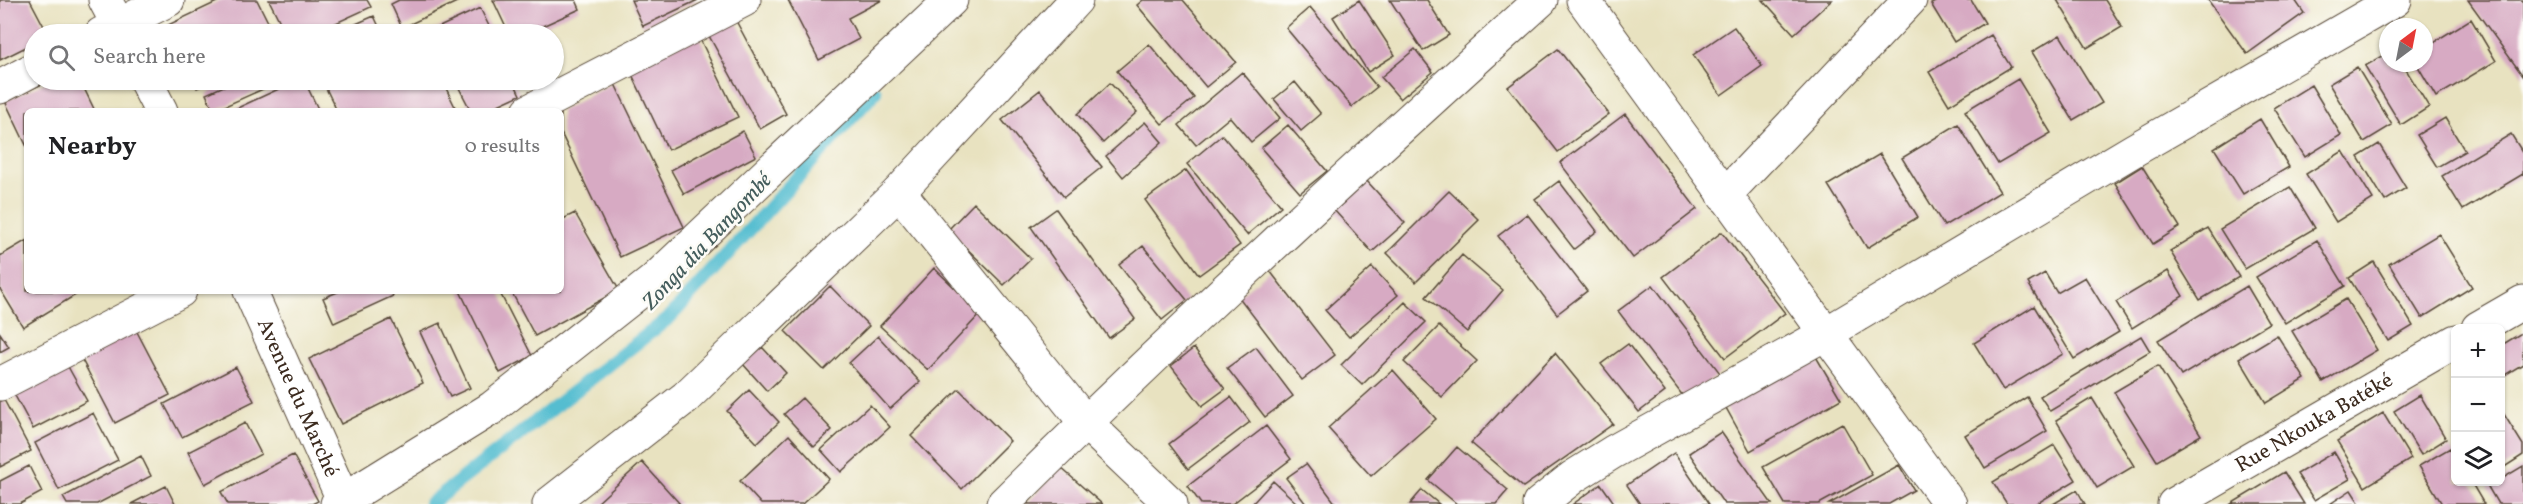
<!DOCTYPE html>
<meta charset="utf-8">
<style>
body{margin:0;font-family:Vollkorn,serif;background:#f6f6f6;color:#202124}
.controls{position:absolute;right:18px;bottom:18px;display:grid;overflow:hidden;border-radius:9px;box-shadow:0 2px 4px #0004}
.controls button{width:54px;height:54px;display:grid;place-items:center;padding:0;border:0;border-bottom:2px solid #e0e0e0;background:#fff;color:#202124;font:30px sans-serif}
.compass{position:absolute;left:2379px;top:18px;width:54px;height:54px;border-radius:50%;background:#fff;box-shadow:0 2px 4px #0004;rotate:32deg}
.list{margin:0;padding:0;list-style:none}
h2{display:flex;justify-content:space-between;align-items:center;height:78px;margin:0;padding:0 24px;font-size:26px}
h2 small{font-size:20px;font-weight:400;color:#757577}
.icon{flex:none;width:33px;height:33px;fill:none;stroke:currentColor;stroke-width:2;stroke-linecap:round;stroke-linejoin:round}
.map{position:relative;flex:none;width:2523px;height:504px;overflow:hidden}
.search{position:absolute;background:#fff;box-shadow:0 2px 4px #0004;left:24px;top:24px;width:540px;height:66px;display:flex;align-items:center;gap:15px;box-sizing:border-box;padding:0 21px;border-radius:33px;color:#757577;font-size:22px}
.panel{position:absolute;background:#fff;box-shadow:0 2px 4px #0004;left:24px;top:108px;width:540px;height:186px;border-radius:9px}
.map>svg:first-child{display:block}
</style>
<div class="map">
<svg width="2523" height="504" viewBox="0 0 2523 504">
<rect width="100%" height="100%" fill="#fdfcf7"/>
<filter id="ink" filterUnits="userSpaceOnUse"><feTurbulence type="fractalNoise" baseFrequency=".0167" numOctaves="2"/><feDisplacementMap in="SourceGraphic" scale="12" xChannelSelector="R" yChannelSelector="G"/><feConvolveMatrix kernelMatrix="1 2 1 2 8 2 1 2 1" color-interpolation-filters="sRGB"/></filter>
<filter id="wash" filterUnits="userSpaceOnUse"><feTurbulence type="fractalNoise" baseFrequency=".008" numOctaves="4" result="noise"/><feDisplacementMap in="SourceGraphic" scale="24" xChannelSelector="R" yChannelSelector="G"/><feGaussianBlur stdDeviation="1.35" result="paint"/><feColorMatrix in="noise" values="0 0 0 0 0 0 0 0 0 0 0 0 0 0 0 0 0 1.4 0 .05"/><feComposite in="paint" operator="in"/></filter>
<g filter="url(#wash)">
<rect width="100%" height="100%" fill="#e8e2c0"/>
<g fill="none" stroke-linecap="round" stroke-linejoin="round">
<path stroke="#54bdd0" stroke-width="14" d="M430,504L670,317L875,92"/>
</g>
<g id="blocks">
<path fill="#d7aac3" d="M0,0H30L48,34H34V43L0,60Z
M221,0H257L274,34H172L168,25Z
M269,0H367L371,7L312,34H286Z
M399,0H461L402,28L391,4Z
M493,0H576L580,9L525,34H509Z
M631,0H698L643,26Z
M788,0H882L848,18L859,39L819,60Z
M1143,0H1183L1236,62L1206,87L1137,5Z
M1359,0L1395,55L1368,72L1333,17Z
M1390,0H1427L1449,35L1423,51Z
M1763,0H1832L1794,34Z
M1939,0H1971L1985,23L1954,42L1931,4Z
M2057,0H2105L2122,27L2087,48Z
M2208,0H2295L2304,13L2247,54Z
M2468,0H2523V76Z
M1310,7L1377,87L1352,107L1286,28Z
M480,8L493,34H432L431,31Z
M374,16L382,33L333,34Z
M735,19L786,114L760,129L708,34Z
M2471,19L2496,61L2436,97L2416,63H2424V48Z
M1734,27L1762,66L1721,95L1693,55Z
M698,35L738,117L668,150L629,68Z
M1991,35L2011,67L1949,105L1929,72Z
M2060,35L2102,103L2073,120L2032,52Z
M1149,44L1194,98L1162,124L1117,71Z
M1415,49L1433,72L1400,99L1381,77Z
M1558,49L1609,114L1558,152L1508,87Z
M2388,53V63H2402L2429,107L2401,125L2365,66Z
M2357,67L2392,125L2364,142L2329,84Z
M1242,72L1280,118L1251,142L1230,117L1196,145L1179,125Z
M2018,79L2051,133L1998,164L1965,111Z
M51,80H80L95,111H27V147L5,101Z
M193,80H215L197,88Z
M237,80H283L214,111L206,94Z
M298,80H304L319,111H231Z
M322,80H442L457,111H337Z
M455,80H513L520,95L485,111H471Z
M614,82L684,227L620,257L561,133V111Z
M1295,82L1321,114L1301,131L1274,99Z
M1110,83L1137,112L1103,143L1077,114Z
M2311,85L2341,135L2305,157L2274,108Z
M1040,90L1102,167L1064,197L1002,120Z
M1625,114L1697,209L1633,258L1560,163Z
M2445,118L2465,151L2437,167L2417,135Z
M2260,119L2289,167L2243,194L2214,148Z
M1145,122L1162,142L1123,177L1106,156Z
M1958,124L2000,192L1944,226L1902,158Z
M1288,125L1327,171L1300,193L1261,148Z
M743,131L756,156L684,194L671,170Z
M2511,134L2523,153V174L2463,210L2442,176Z
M1222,135L1281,206L1247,235L1187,164Z
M2379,144L2406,188L2385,201L2358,157Z
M2343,151L2373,199L2336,222L2306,174Z
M1880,154L1918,217L1867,248L1828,185Z
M2142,166L2180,227L2153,244L2115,183Z
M1186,170L1240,245L1199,275L1145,200Z
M1366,180L1405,223L1372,252L1334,210Z
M1559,181L1597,231L1574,249L1535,199Z
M2290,187L2315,228L2245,269L2220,229Z
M1449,191L1479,220L1416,282L1387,253Z
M974,203L1031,259L1004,285L948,230Z
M1056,209L1135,319L1109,338L1031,227Z
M575,213L619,290L535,336L511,291H561V220Z
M1527,214L1587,291L1557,314L1498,236Z
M2208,228L2239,277L2200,300L2170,251Z
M1722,232L1785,313L1725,358L1663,277Z
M2439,234L2472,287L2422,318L2389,264Z
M27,240V291H82L23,327L0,289V256Z
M2317,240L2345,286L2285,323L2256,277Z
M1143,246L1187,300L1162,320L1119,265Z
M1462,255L1503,290L1467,332L1426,297Z
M2374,262L2413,326L2388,341L2349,278Z
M1372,267L1398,295L1349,337L1325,310Z
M934,268L981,313L928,370L880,326Z
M1270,271L1335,355L1302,380L1238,296Z
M2168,271L2183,296L2132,328L2116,302Z
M2045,273L2057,293L2085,277L2119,332L2074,359L2028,283Z
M1653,285L1720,373L1686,400L1618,311Z
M830,286L869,326L824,370L785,331Z
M2247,286L2269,323L2181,376L2158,340Z
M340,291H390L393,296L334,323L323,298Z
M460,291H499L532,356L500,373Z
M2346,299L2377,350L2323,382L2292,331Z
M1405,302L1426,322L1362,385L1341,365Z
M2034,306L2063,354L2003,390L1974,343Z
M391,319L423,383L341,424L309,359Z
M440,323L470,388L450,397L420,332Z
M1439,326L1477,361L1442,397L1404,362Z
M135,328L170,395L115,423L80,356Z
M2523,332V364L2500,378V346Z
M0,333L9,347L0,352Z
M2277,335L2305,379L2266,403L2239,358Z
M878,336L920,382L890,409L849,363Z
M2141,336L2150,351L2050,411L2040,396Z
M1628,344L1665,392L1639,412L1601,364Z
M762,347L786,373L767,391L743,364Z
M1256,347L1293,396L1265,417L1227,368Z
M1194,348L1225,389L1202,406L1171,366Z
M1555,353L1613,424L1523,487L1471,443Z
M1815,355L1841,399L1750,451L1725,406Z
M66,363L87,401L33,429L12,390Z
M2158,366L2201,435L2157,461L2114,392Z
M236,367L254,401L182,437L164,404Z
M1393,370L1436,419L1371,476L1328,428Z
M959,389L1010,441L962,489L911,436Z
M749,390L779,422L757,443L727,411Z
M2420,395L2446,439L2421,455L2394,411Z
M1231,397L1250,422L1188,469L1169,444Z
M2027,397L2047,431L1985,468L1965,435Z
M3,398L31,451L0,467V400Z
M802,398L832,430L814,447L784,414Z
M2092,398L2134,466L2097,488L2056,420Z
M870,405L890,427L841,472L821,450Z
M2500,408L2523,445V455L2503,468L2500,463Z
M93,413L118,460L59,490L35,443Z
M2383,413L2411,459L2365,487L2337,441Z
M245,423L261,454L205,484L188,452Z
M1842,423L1872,475L1819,504H1785L1763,467Z
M1266,426L1291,459L1232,504H1201L1188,486Z
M1721,432L1772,504H1724L1689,453Z
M789,435L829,479L802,504H761L740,481Z
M2054,445L2076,480L2036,504H2007L1993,482Z
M1457,447L1508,490L1496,504H1457L1428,480Z
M2450,448L2456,457V482H2471L2484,504H2442L2419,466Z
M2334,452L2350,479L2314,500L2297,474Z
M1674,453L1709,504H1640L1627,485Z
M293,455L318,501L312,504H228L221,492Z
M141,456L151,476L97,504H67L63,497Z
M642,462L680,504H596Z
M1306,464L1336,504H1306L1286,478Z
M1899,465L1914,490L1889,504H1829Z
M29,466L42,492L20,504H0V481Z
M2523,466V504H2498L2488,487Z
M1060,467L1102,504H1027Z
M2284,472L2304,504H2231Z
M1273,481L1298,504H1252Z
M1601,484L1615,504H1573Z
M166,486L175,504H131Z
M1422,490L1439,504H1410Z
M2077,490L2085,504H2053Z
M2351,490L2360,504H2330Z"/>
</g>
</g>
<g filter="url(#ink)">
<use href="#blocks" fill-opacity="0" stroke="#554636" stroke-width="1.5"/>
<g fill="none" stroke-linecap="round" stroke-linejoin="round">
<defs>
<g id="street">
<path d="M105,0L123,34"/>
<path d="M1583,0L1950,504"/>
<path d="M101,34L168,0"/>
<path d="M145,80L161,111"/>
<path d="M0,87L34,69"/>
<path d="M529,111L744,0"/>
<path d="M899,192L1085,422L1171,504"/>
<path d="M1724,196L1910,0"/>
<path id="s1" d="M250,291L345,504"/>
<path d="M2478,328L2523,302"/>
<path d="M0,384L180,291"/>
<path d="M337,504L492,408L653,281L951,0"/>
<path d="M549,504L686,397L899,192L1076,0"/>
<path d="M1003,504C1177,331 1359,165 1541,0"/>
<path d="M1539,504L1573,477L1613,452L1827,333L2134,150L2395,0"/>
<path id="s2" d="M2174,504L2456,341"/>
</g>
</defs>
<use href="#street" stroke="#554636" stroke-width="35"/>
<use href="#street" stroke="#fff" stroke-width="33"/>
</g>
</g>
<g text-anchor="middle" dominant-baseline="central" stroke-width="5" stroke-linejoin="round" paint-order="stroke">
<g font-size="21" fill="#3b2a1e" stroke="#fdfcf7">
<text stroke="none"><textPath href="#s1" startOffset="117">Avenue du Marché</textPath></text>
<text stroke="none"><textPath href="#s2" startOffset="162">Rue Nkouka Batéké</textPath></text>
</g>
<g font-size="22" font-style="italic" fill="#445d5c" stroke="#fdfcf7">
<text transform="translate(708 242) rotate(-47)">Zonga dia Bangombé</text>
</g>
</g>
</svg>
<div class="controls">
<button>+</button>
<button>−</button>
<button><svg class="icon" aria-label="layers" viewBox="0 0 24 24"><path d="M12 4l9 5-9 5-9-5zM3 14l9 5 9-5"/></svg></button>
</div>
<svg class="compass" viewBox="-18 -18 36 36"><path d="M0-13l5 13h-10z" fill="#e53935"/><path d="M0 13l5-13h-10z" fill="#757577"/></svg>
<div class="search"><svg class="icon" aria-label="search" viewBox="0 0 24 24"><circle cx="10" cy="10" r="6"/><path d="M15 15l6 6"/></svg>Search here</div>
<section class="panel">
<h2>Nearby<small>0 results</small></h2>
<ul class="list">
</ul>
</section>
</div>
